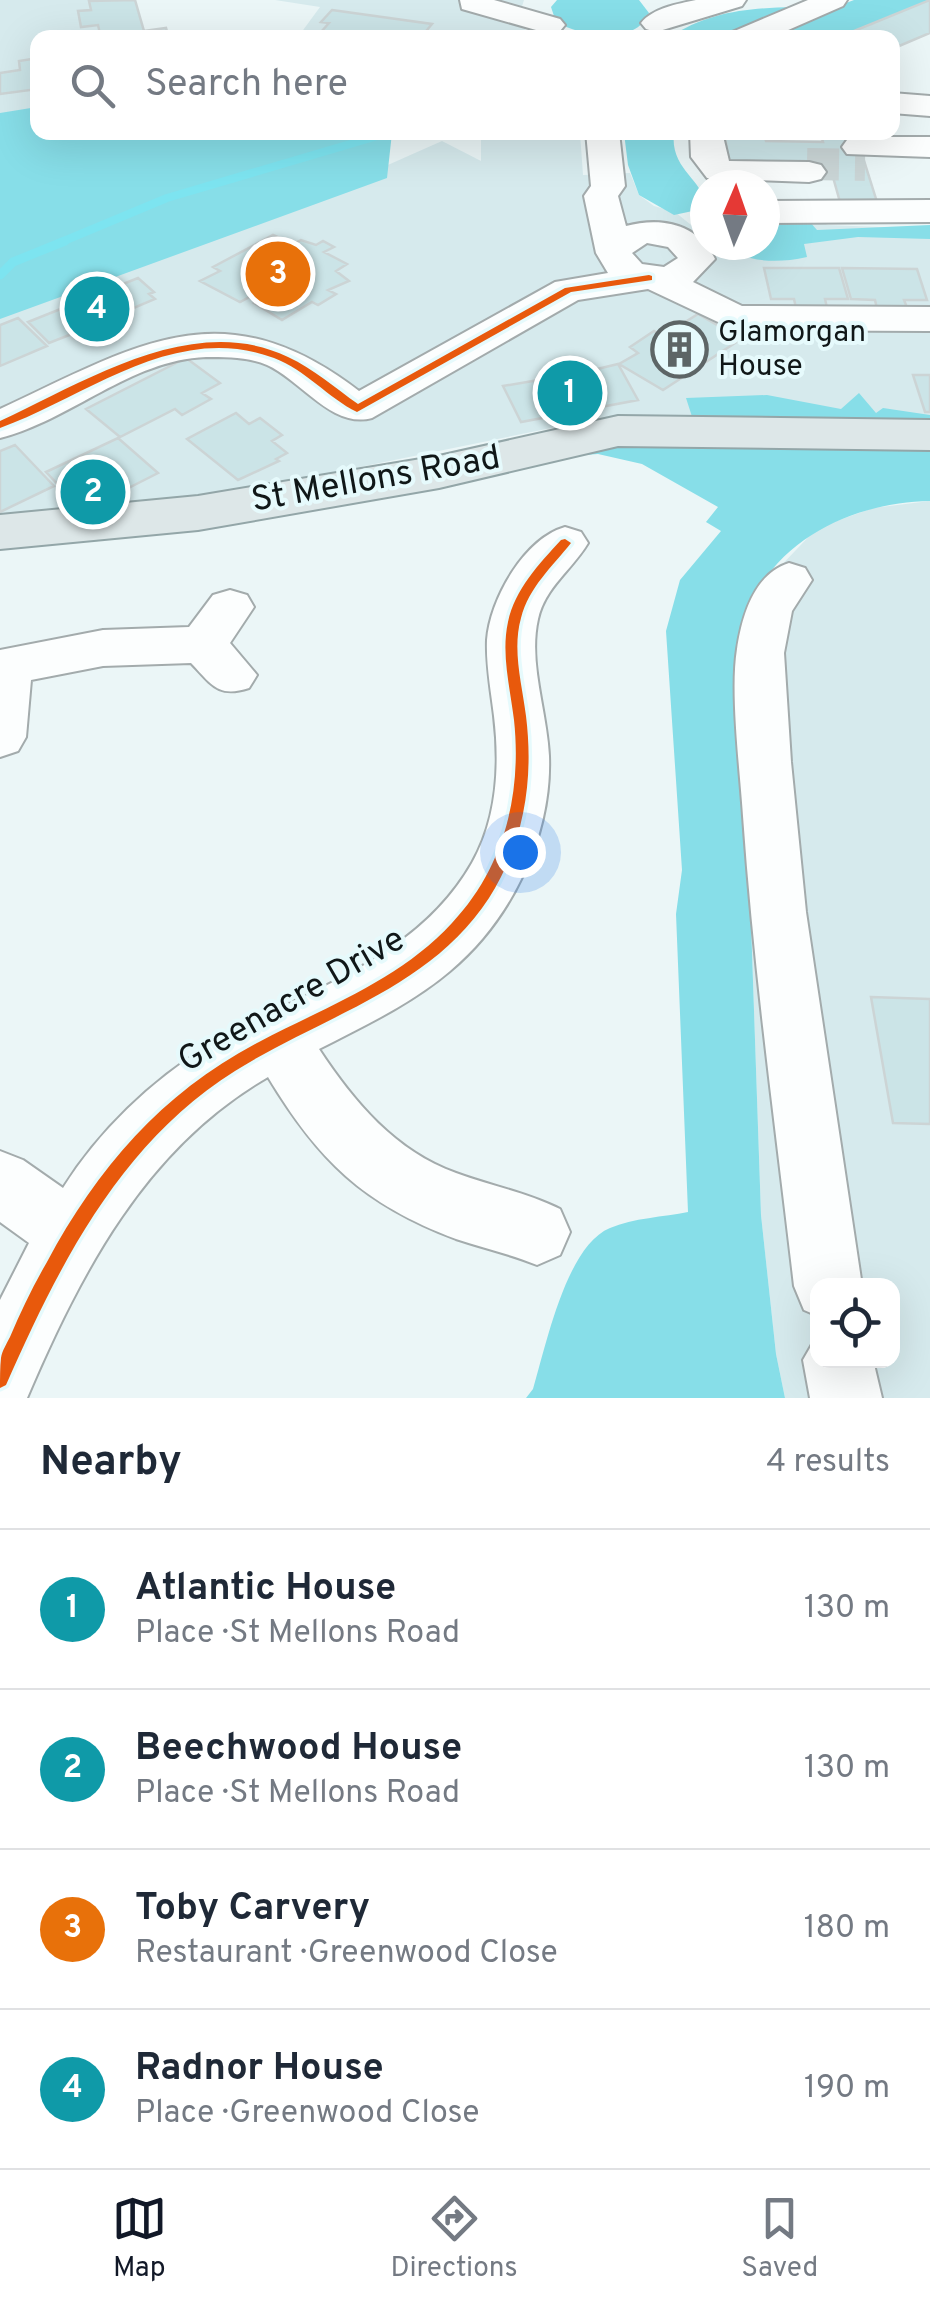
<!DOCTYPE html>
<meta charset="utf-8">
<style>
body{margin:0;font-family:Overpass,sans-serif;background:#f2f2f3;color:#1f2937}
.controls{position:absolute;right:30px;bottom:30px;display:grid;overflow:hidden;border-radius:20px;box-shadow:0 10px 40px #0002}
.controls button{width:90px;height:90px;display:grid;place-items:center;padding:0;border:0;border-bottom:2px solid #e0e1e3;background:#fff;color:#1f2937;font:50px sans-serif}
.compass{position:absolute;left:690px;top:170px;width:90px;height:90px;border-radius:50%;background:#fff;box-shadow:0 10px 40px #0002;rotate:2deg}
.you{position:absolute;left:520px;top:852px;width:35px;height:35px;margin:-25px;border:8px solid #fff;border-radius:50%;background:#1a73e8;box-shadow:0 0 0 15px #1a73e833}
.badge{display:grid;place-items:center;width:65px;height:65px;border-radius:50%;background:#111827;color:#fff;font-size:32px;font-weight:700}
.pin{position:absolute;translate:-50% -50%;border:5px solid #fff;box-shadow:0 2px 10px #0006}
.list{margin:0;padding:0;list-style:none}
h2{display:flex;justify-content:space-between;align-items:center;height:130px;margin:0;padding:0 40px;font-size:42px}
h2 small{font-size:32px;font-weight:400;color:#747a83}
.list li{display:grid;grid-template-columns:65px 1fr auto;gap:30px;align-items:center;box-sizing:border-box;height:160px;padding:0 40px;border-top:2px solid #e0e1e3}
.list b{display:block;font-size:38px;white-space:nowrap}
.list p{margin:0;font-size:32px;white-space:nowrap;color:#747a83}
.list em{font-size:32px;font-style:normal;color:#747a83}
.icon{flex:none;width:55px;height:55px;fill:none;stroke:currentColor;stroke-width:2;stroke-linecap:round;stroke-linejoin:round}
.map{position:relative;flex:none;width:930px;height:1398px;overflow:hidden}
.search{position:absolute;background:#fff;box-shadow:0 10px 40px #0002;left:30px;right:30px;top:30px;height:110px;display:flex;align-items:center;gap:25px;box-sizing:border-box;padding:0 35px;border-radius:20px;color:#747a83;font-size:38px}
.sheet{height:770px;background:#fff}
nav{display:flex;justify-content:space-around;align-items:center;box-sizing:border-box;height:140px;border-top:2px solid #e0e1e3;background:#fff;font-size:28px;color:#747a83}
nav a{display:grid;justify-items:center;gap:5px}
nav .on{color:#111827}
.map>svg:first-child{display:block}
</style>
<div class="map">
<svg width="930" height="1398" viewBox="0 0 930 1398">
<rect width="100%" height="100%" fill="#ebf6f7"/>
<path fill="#d6eaed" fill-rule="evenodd" d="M0,0H135L144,31L166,28L171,37L38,38L37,112L0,119Z
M275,0H524L520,13L526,32L536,37H298L320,7Z
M481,133H580L583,175L630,173L639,195L654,206L675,212L701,233L705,245H710L716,257L723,245H765L803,214L828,225L930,229V422L699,418L566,425L232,493L0,521V300L354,180L442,141L481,161Z
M930,501V1398H785L776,1354L761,1215L741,630L749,599L817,528L873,508ZM818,1286H892V1360H818Z"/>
<path fill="#87dee8" d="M557,0H639L649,13C636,46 580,36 556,22L551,7Z
M854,0H930L850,32H823L810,37L753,38Z
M793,7L731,37L668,38C708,12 746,8 793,7Z
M37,107L38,132L392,133L387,178L0,319V113Z
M624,133H674C669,173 712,183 702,209L674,215L639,195L628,165Z
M803,214L817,230L930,225V239L858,237L804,244L807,257C775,264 750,262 721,247L765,245V218Z
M859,393L876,413L883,408L930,415V433L696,429L686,398L767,395L841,409Z
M605,438L930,440V501C846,503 764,545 741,630L761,1215L776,1354L785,1398H526L533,1389C546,1346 566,1246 610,1228C633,1218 664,1217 688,1212L676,914L682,870L666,631L680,580L721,531L706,522L718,507L642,464L598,454L515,460Z"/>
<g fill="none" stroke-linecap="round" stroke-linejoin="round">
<path stroke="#7de4f0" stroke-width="8" d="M59,243L167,198L391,132"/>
<path stroke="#7de4f0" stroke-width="9" d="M0,275L13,262L65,241"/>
</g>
<path fill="#cbe4e7" stroke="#ccd4d5" stroke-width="2.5" d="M135,0L144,31L166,28L168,35L101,38L98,25L81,27L78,11L91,10L89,1Z
M930,0V33L892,49V38H837Z
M332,10L432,24L427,30L439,38H362L322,31L329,23L321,22Z
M38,58V89L0,94V73L20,70L19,61Z
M724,132H763L766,141L823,142L820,132H855L877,202H840L831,170L730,166Z
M273,235L293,244L301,240L316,245L323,241L334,247L324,252L347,264L336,271L349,281L328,290L336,294L318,305L312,302L282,320L254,303L262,298L255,294L240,302L200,281L220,271L213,267Z
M764,268H839L848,299H825L827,308H796L794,299H771Z
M842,268L917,269L927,300H904L908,310L877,309L875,300L851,299Z
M138,278L154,292L149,294L155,299L110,318L115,323L87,334L82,330L49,343L28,322Z
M698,314L741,339L663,390L619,364L638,353L630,347L654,331L663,336Z
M18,318L47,346L0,366V325Z
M186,358L220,383L202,393L211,399L182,415L175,409L120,437L86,409Z
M587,361L593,370L618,364L638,400L521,422L503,386L556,377L551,369Z
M913,375H930V412H925Z
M236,413L249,424L260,418L282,435L272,441L287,453L276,459L279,461L238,480L187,439Z
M118,438L158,473L83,511L46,472Z
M15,445L54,486L0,512V451Z
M871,997L930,999V1124L893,1123Z"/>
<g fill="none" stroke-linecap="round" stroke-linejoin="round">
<path stroke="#cad5d6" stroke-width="32" stroke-dasharray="32 16" stroke-linecap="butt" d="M807,164L865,165"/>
<defs>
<path id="minor" d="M460,0H494L560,19L565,25L560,31L550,34L462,9Z
M696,0H746L742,6L656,32L646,29L641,23C653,8 677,4 696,0Z
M808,0H847L843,6L770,38H728L732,32Z
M892,93L930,96V116L892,113Z
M586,132H619L625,186L618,196L626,226C663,216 699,225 715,259L693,282L742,306L930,307V331L735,330L648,289L578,300L372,418C332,429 301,380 267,365C248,357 226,357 206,357C130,360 71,420 0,438V409C136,346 222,286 359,391L555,282L608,273L596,253L584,196L591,186ZM647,243L668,247L678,258L664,267L642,264L632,253Z
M690,132H722L729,161L809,162L821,165L826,172L821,179L809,182L707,178L691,157Z
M859,137H930V157L847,154L842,147L847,140Z
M930,200V222L765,223V201Z
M565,527L581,532L588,543C572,570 545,587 538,619C528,663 547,711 549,756C552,836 511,920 450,971C411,1004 364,1026 319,1049C354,1102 395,1151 456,1173C491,1186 526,1192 560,1209L570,1232L560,1255L537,1265C510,1254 483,1248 456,1239C363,1204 318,1160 268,1077C145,1148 81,1272 27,1398H0V1300L29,1243L0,1222V1151L23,1160L63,1188C99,1131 151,1081 208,1046C300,991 415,963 472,863C497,819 500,765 494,716C491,691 486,665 487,640C490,599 524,539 565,527Z
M789,563L805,568L812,580L792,611L784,653L791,762L806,912L862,1286H818V1316L804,1310L794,1286C776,1130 754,973 743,816C740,770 730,692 737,649C742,616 754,574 789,563Z
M230,590L247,595L254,607L230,643L257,675L249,688C218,698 212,685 191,663L103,666L31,680L26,737L18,751L0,757V650L103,630L189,627L213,595Z
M818,1334V1360H873L882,1398H810L803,1360Z"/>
<path id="major" d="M618,416L930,420V450L618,446L439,488L198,530L0,549V515L198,496L439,456Z"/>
</defs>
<use href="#minor" stroke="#a3abac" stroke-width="4"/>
<use href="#major" stroke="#93a6a8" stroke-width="4"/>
<use href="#minor" fill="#fcfefe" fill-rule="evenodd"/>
<use href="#major" fill="#dde7e8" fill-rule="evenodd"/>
<defs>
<path id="cycleway" d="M649,275L652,276V280L571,292L357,412C328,398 306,370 274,358C175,321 88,396 0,428V421C85,382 193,311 288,357C314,369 335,388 358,404L565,288Z
M565,539L571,543C552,567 529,587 521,618C512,650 522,684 526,716C534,780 524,843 489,898C430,989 322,1016 235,1071C120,1143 59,1265 6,1385L0,1388C0,1378 0,1367 1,1358C2,1351 7,1343 10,1337C21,1311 33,1286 47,1262C98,1167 163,1092 259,1042C325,1007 400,980 452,923C504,868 522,794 514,720C510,687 501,654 508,622C515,589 539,564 561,540Z"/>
</defs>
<use href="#cycleway" stroke="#e6fafc" stroke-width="7"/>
<use href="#cycleway" fill="#e8590c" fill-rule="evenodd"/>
</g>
<defs>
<symbol id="building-ring" viewBox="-11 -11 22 22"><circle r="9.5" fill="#e6fafc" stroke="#5d6566" stroke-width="1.5"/><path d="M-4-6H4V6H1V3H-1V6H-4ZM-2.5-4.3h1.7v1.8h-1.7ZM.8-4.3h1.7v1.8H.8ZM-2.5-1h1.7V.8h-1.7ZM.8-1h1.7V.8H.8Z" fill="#5d6566"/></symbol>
</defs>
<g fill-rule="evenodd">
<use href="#building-ring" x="648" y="318" width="63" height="63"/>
</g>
<g text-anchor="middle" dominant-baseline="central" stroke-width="8" stroke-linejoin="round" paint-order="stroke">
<g font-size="30" fill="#101718" stroke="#e6fafc" text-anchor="start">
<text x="718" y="333">Glamorgan<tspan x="718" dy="34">House</tspan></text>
</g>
<g font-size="35" fill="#101718" stroke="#e6fafc">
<text transform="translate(376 480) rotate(-10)">St Mellons Road</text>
<text transform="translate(292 1001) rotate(-30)">Greenacre Drive</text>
</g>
</g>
</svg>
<div class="controls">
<button><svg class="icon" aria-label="locate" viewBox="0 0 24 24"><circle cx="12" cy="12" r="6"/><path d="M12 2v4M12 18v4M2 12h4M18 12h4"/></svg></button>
</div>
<svg class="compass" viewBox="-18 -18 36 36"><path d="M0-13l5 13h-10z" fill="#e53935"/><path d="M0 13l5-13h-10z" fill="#747a83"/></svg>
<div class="you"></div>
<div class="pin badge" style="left:570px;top:393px;background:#0f9aa8">1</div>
<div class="pin badge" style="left:93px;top:492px;background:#0f9aa8">2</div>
<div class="pin badge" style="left:278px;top:274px;background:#e8710a">3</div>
<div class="pin badge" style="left:97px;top:309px;background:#0f9aa8">4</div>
<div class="search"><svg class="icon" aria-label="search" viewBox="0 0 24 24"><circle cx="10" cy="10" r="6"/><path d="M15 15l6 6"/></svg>Search here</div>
</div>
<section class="sheet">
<h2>Nearby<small>4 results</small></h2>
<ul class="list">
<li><span class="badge" style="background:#0f9aa8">1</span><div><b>Atlantic House</b><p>Place · St Mellons Road</p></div><em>130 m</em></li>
<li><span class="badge" style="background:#0f9aa8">2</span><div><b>Beechwood House</b><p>Place · St Mellons Road</p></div><em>130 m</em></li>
<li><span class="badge" style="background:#e8710a">3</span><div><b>Toby Carvery</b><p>Restaurant · Greenwood Close</p></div><em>180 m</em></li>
<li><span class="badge" style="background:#0f9aa8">4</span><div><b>Radnor House</b><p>Place · Greenwood Close</p></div><em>190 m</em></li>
</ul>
</section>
<nav>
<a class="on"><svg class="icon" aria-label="map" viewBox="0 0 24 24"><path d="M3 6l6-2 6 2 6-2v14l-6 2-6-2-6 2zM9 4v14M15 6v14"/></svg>Map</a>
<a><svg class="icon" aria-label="directions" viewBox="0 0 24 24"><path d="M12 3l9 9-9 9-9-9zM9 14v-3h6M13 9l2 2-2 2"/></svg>Directions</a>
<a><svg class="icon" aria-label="saved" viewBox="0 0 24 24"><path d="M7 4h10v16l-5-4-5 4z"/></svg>Saved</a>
</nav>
